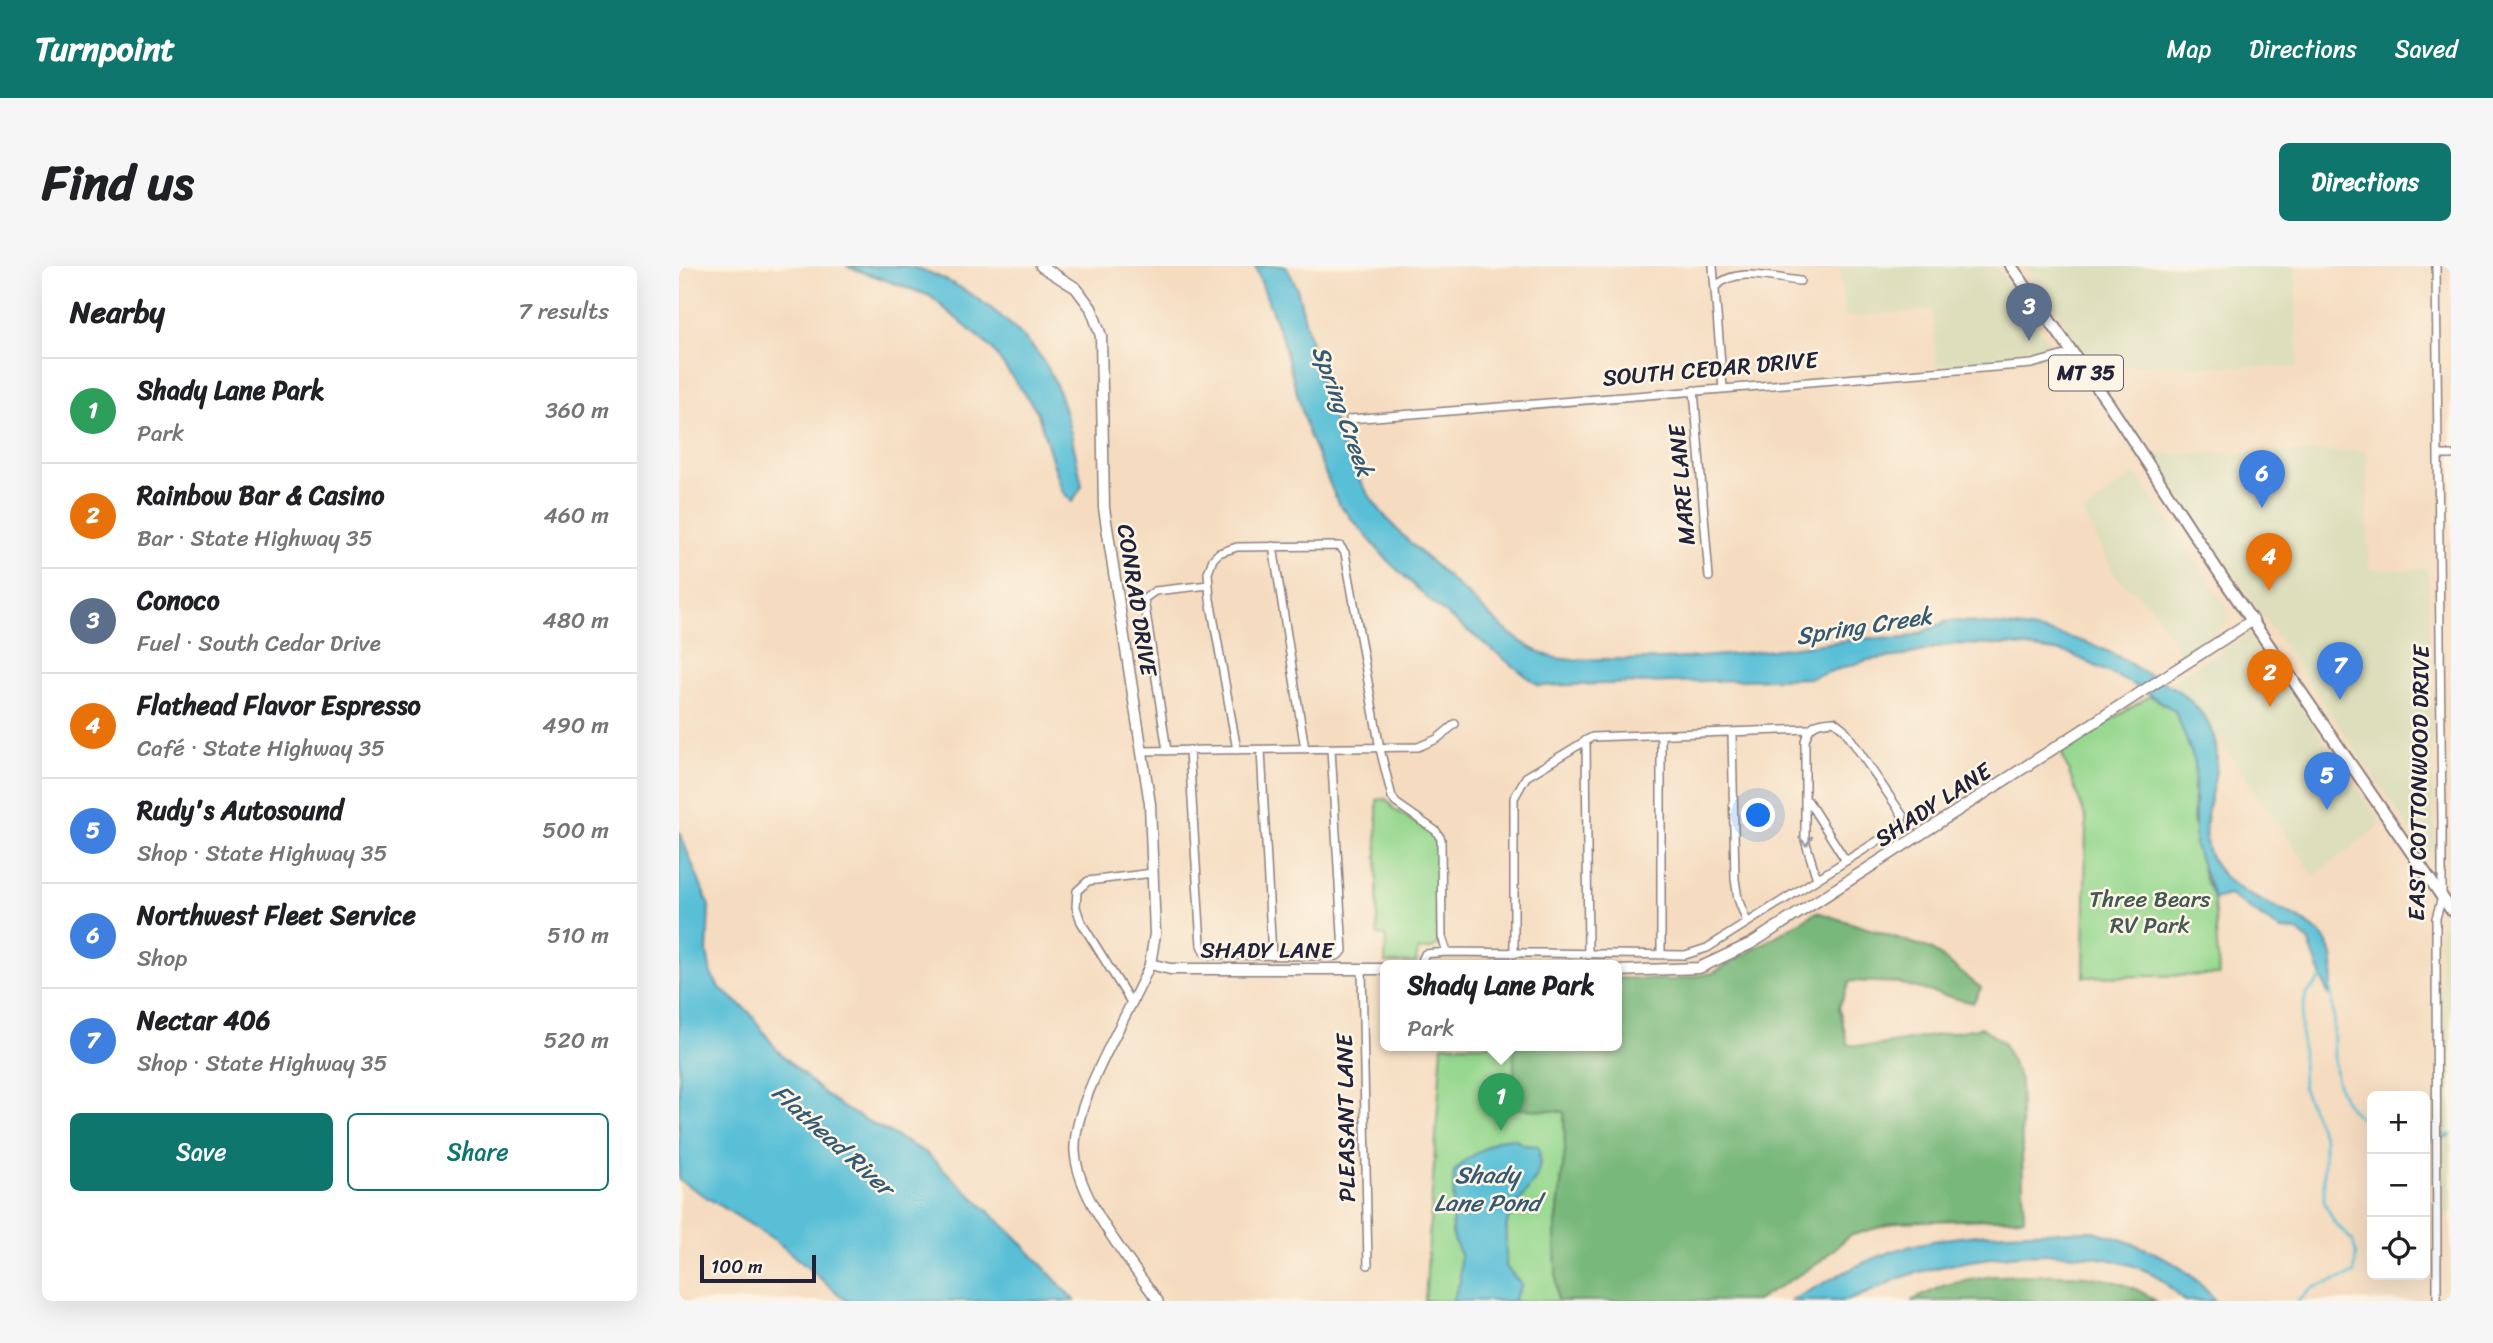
<!DOCTYPE html>
<meta charset="utf-8">
<style>
body{margin:0;font-family:Sriracha,sans-serif;background:#f6f6f6;color:#202124}
.controls{position:absolute;right:21px;bottom:21px;display:grid;overflow:hidden;border-radius:10px;box-shadow:0 7px 28px #0002}
.controls button{width:63px;height:63px;display:grid;place-items:center;padding:0;border:0;border-bottom:2px solid #e0e0e0;background:#fff;color:#202124;font:35px sans-serif}
.scale{position:absolute;left:21px;bottom:18px;width:116px;box-sizing:border-box;padding-left:7px;border:4px solid #22223b;border-top:0;font-size:19px;line-height:24px;white-space:nowrap;color:#22223b;-webkit-text-stroke:5px #fcf5e5;paint-order:stroke}
.you{position:absolute;left:1080px;top:550px;width:24px;height:24px;margin:-18px;border:5px solid #fff;border-radius:50%;background:#1a73e8;box-shadow:0 0 0 10px #1a73e833}
.badge{display:grid;place-items:center;width:46px;height:46px;border-radius:50%;background:#0f766e;color:#fff;font-size:23px;font-weight:700}
.pin{position:absolute;translate:-50% -58px;filter:drop-shadow(0 2px 4px #0008)}
.pin::after{content:'';position:absolute;top:37px;width:24px;height:21px;background:inherit;clip-path:polygon(0 0,100% 0,50% 100%)}
.popup{position:absolute;left:701px;top:694px;width:242px;height:91px;box-sizing:border-box;display:grid;place-content:center;border-radius:10px;background:#fff;filter:drop-shadow(0 2px 5px #0005);font-size:23px;white-space:nowrap;color:#757577}
.popup b{font-size:26px;color:#202124}
.popup::after{content:'';position:absolute;left:50%;top:100%;margin-left:-14px;border:14px solid transparent;border-top-color:#fff}
.list{margin:0;padding:0;list-style:none}
h2{display:flex;justify-content:space-between;align-items:center;height:91px;margin:0;padding:0 28px;font-size:30px}
h2 small{font-size:23px;font-weight:400;color:#757577}
.list li{display:grid;grid-template-columns:46px 1fr auto;gap:21px;align-items:center;box-sizing:border-box;height:105px;padding:0 28px;border-top:2px solid #e0e0e0}
.list b{display:block;font-size:26px;white-space:nowrap}
.list p{margin:0;font-size:23px;white-space:nowrap;color:#757577}
.list em{font-size:23px;font-style:normal;color:#757577}
.actions{display:flex;gap:14px;padding:21px 28px}
.actions a{flex:1;padding:16px 0;border:2px solid #0f766e;border-radius:10px;text-align:center;font-size:24px;color:#0f766e}
.actions .main{background:#0f766e;color:#fff}
.icon{flex:none;width:38px;height:38px;fill:none;stroke:currentColor;stroke-width:2;stroke-linecap:round;stroke-linejoin:round}
.map{position:relative;flex:none;width:1772px;height:1035px;overflow:hidden;border-radius:10px}
header{display:flex;align-items:center;gap:42px;box-sizing:border-box;height:98px;padding:0 35px;background:#0f766e;color:#fff}
header strong{font-size:33px}
nav{display:flex;gap:38px;margin-inline-start:auto;font-size:24px}
.intro{display:flex;align-items:center;justify-content:space-between;box-sizing:border-box;height:168px;padding:0 42px}
h1{margin:0;font-size:49px}
.button{padding:18px 32px;border-radius:10px;background:#0f766e;color:#fff;font-size:24px;font-weight:700}
main{display:flex;gap:42px;padding:0 42px}
aside{flex:1;background:#fff;border-radius:10px;box-shadow:0 7px 28px #0002}
.map>svg:first-child{display:block}
</style>
<header>
<strong>Turnpoint</strong>
<nav><a>Map</a><a>Directions</a><a>Saved</a></nav>
</header>
<div class="intro"><h1>Find us</h1><a class="button">Directions</a></div>
<main>
<aside>
<h2>Nearby<small>7 results</small></h2>
<ul class="list">
<li><span class="badge" style="background:#2e9e5b">1</span><div><b>Shady Lane Park</b><p>Park</p></div><em>360 m</em></li>
<li><span class="badge" style="background:#e8710a">2</span><div><b>Rainbow Bar &amp; Casino</b><p>Bar · State Highway 35</p></div><em>460 m</em></li>
<li><span class="badge" style="background:#5c6f8a">3</span><div><b>Conoco</b><p>Fuel · South Cedar Drive</p></div><em>480 m</em></li>
<li><span class="badge" style="background:#e8710a">4</span><div><b>Flathead Flavor Espresso</b><p>Café · State Highway 35</p></div><em>490 m</em></li>
<li><span class="badge" style="background:#3f7fe0">5</span><div><b>Rudy's Autosound</b><p>Shop · State Highway 35</p></div><em>500 m</em></li>
<li><span class="badge" style="background:#3f7fe0">6</span><div><b>Northwest Fleet Service</b><p>Shop</p></div><em>510 m</em></li>
<li><span class="badge" style="background:#3f7fe0">7</span><div><b>Nectar 406</b><p>Shop · State Highway 35</p></div><em>520 m</em></li>
</ul>
<div class="actions"><a class="main">Save</a><a>Share</a></div>
</aside>
<div class="map">
<svg width="1772" height="1035" viewBox="0 0 1772 1035">
<rect width="100%" height="100%" fill="#fcf5e5"/>
<filter id="ink" filterUnits="userSpaceOnUse"><feTurbulence type="fractalNoise" baseFrequency=".0143" numOctaves="2"/><feDisplacementMap in="SourceGraphic" scale="14" xChannelSelector="R" yChannelSelector="G"/><feConvolveMatrix kernelMatrix="1 2 1 2 8 2 1 2 1" color-interpolation-filters="sRGB"/></filter>
<filter id="wash" filterUnits="userSpaceOnUse"><feTurbulence type="fractalNoise" baseFrequency=".00686" numOctaves="4" result="noise"/><feDisplacementMap in="SourceGraphic" scale="28" xChannelSelector="R" yChannelSelector="G"/><feGaussianBlur stdDeviation="1.57" result="paint"/><feColorMatrix in="noise" values="0 0 0 0 0 0 0 0 0 0 0 0 0 0 0 0 0 1.4 0 .05"/><feComposite in="paint" operator="in"/></filter>
<g filter="url(#wash)">
<rect width="100%" height="100%" fill="#f5dcc0"/>
<path fill="#dddebc" d="M1161,0H1316L1377,84L1371,92L1257,100L1254,44L1166,51Z
M1346,0H1617L1619,101L1415,99Z
M1688,185L1690,304L1749,303L1756,599L1472,188Z
M1457,207L1548,342L1547,359L1504,392L1472,340L1437,311L1404,247Z
M1570,368L1703,558L1635,610L1527,455L1499,424L1487,418Z
M1768,655L1772,662V947H1761V661Z"/>
<path fill="#96d88f" stroke="#5c7d65" stroke-width="2" d="M1471,430L1496,445L1516,496L1514,554L1525,612L1535,633L1540,709L1405,711L1407,553L1382,485Z
M707,533L715,543L756,569L758,580L759,678L753,683L739,684L737,697H706L707,670L698,669V534Z
M763,779H835V841L885,846L886,884L876,969L878,1035H746Z"/>
<path fill="#78b87a" stroke="#4d6d5a" stroke-width="2" d="M1138,646L1252,683L1302,722L1294,737L1219,717L1171,715L1160,741L1169,779L1195,780L1303,761L1325,778L1341,814L1345,952L1219,956L1170,970L1138,998L1077,1035H878L876,969L886,884L885,846L835,842V779H938V712L994,714L1034,707Z
M1313,1010C1370,1010 1429,1000 1477,1035H1232L1266,1019Z"/>
<path fill="#59bfd7" stroke="#3e7089" stroke-width="2" d="M167,0C186,0 208,0 226,0C274,7 349,63 371,106C387,136 396,186 403,220L393,236L383,225L358,145L312,82L251,30Z
M576,0H607L618,22C634,86 651,165 685,221C710,264 754,296 789,329C815,353 839,380 873,391C889,396 909,393 926,393C1011,396 1096,384 1180,373C1195,371 1211,374 1225,372C1241,369 1253,361 1267,356C1278,353 1294,357 1305,358C1348,361 1397,368 1436,389C1447,394 1457,402 1468,408C1479,414 1491,418 1501,426C1585,492 1491,551 1543,608C1581,651 1678,646 1649,728L1629,674L1618,665L1602,664L1550,629L1535,633L1516,580V496L1496,445L1457,420L1390,387L1334,379L1272,378L1224,390L1189,394L1131,412L860,420L758,341L709,295L659,237L629,167L603,72Z
M0,565L30,640L28,686L32,708L40,721L71,747L98,784L142,825L166,843L246,886L336,970L396,1035H168L96,974L0,914Z
M834,872L845,879L859,880C868,915 843,924 830,952C824,964 828,988 827,1001L843,1019L834,1035H773L781,1016V988L773,968L775,906L784,896L818,874Z
M1414,965C1459,977 1507,995 1536,1035H1505C1495,1026 1484,1013 1472,1007C1403,975 1301,989 1230,1009C1208,1016 1187,1030 1165,1035C1149,1035 1128,1035 1111,1035C1146,1017 1180,996 1217,984C1279,965 1349,966 1414,965Z"/>
<g fill="none" stroke-linecap="round" stroke-linejoin="round">
<path stroke="#59bfd7" stroke-width="2.5" d="M1651,722C1663,774 1637,826 1693,861
M1746,877L1772,869
M1619,1035L1633,1022L1675,1008L1677,988L1674,975L1655,956L1645,935V872L1624,823L1622,755L1627,728L1643,712"/>
</g>
</g>
<g filter="url(#ink)">
<g fill="none" stroke-linecap="round" stroke-linejoin="round">
<defs>
<path id="minor" d="M1034,0L1044,122
M1757,0L1763,560V631L1757,652L1758,1035
M1036,21C1057,0 1093,12 1121,15
M1015,124L1030,311
M671,153L1353,98L1393,87
M1760,189H1772
M594,280L626,483
M1053,467L1056,613L1059,633L1068,656
M982,469V689
M907,474L909,689
M510,484L522,679L525,686L531,689L658,690L664,685L652,483
M558,484L531,333L529,307L534,293L540,287L558,281L661,280L666,287L701,483L713,531L717,537L757,565L762,573L763,671L768,686L1006,689L1028,682L1221,561L1224,550L1165,463L1155,455C1138,456 1130,458 1126,475V574L1138,613
M582,484L593,690
M463,485L739,481L758,473L776,458
M488,485L465,333L476,325L530,319
M1129,535L1167,595
M835,688V532L847,511L913,471L1129,463
M741,699L746,688L768,686
M683,704L689,999
M453,738L402,656L397,641L398,625L409,615L474,607"/>
<path id="tertiary" d="M471,698C451,748 393,835 396,886C399,934 452,997 479,1035"/>
<path id="secondary" d="M362,0L397,22L412,42L422,70L425,242L471,538L476,668L471,698L491,703H706
M938,705L1020,702L1073,677L1574,354"/>
<path id="primary" d="M1332,0L1430,138L1543,311L1772,644"/>
</defs>
<use href="#minor" stroke="#8c7f7e" stroke-width="10"/>
<use href="#tertiary" stroke="#8c7f7e" stroke-width="12"/>
<use href="#secondary" stroke="#8c7f7e" stroke-width="13"/>
<use href="#primary" stroke="#8c7f7e" stroke-width="14"/>
<use href="#minor" stroke="#fff" stroke-width="7"/>
<use href="#tertiary" stroke="#fff" stroke-width="9"/>
<use href="#secondary" stroke="#fff" stroke-width="10"/>
<use href="#primary" stroke="#fff" stroke-width="10"/>
</g>
<defs><path id="oneway-chevron" d="M-2-3.5L2.5 0L-2 3.5" fill="none" stroke-width="1.6" stroke-linecap="round" stroke-linejoin="round" transform="scale(1.75)"/></defs>
<use stroke="#9c9ca7" href="#oneway-chevron" transform="translate(1127 575) rotate(86)"/>
</g>
<g text-anchor="middle" dominant-baseline="central" stroke-width="5" stroke-linejoin="round" paint-order="stroke">
<rect fill="#fcf5e5" stroke="#63616e" stroke-width="2" x="1370" y="89.5" width="74" height="35" rx="5"/>
<g font-size="21" font-weight="bold" fill="#22223b">
<text x="1407" y="107">MT 35</text>
</g>
<g font-size="23" fill="#22223b" stroke="#fcf5e5">
<text transform="translate(1031 103) rotate(-5)">SOUTH CEDAR DRIVE</text>
<text transform="translate(1003 219) rotate(-95)">MARE LANE</text>
<text transform="translate(458 334) rotate(81)">CONRAD DRIVE</text>
<text transform="translate(1740 517) rotate(-89)">EAST COTTONWOOD DRIVE</text>
<text transform="translate(1254 539) rotate(-33)">SHADY LANE</text>
<text x="588" y="684">SHADY LANE</text>
<text transform="translate(667 852) rotate(-91)">PLEASANT LANE</text>
</g>
<g font-size="23" fill="#455954" stroke="#fcf5e5">
<text x="1471" y="633">Three Bears<tspan x="1471" dy="26">RV Park</tspan></text>
</g>
<g font-size="24" font-style="italic" fill="#355972" stroke="#fcf5e5">
<text transform="translate(664 145) rotate(70)">Spring Creek</text>
<text transform="translate(1185 360) rotate(-9)">Spring Creek</text>
<text transform="translate(154 874) rotate(42)">Flathead River</text>
<text x="808" y="909">Shady<tspan x="808" dy="28">Lane Pond</tspan></text>
</g>
</g>
</svg>
<div class="controls">
<button>+</button>
<button>−</button>
<button><svg class="icon" aria-label="locate" viewBox="0 0 24 24"><circle cx="12" cy="12" r="6"/><path d="M12 2v4M12 18v4M2 12h4M18 12h4"/></svg></button>
</div>
<div class="scale">100 m</div>
<div class="you"></div>
<div class="pin badge" style="left:822px;top:865px;background:#2e9e5b">1</div>
<div class="popup"><b>Shady Lane Park</b>Park</div>
<div class="pin badge" style="left:1591px;top:441px;background:#e8710a">2</div>
<div class="pin badge" style="left:1350px;top:75px;background:#5c6f8a">3</div>
<div class="pin badge" style="left:1590px;top:325px;background:#e8710a">4</div>
<div class="pin badge" style="left:1648px;top:544px;background:#3f7fe0">5</div>
<div class="pin badge" style="left:1583px;top:242px;background:#3f7fe0">6</div>
<div class="pin badge" style="left:1661px;top:434px;background:#3f7fe0">7</div>
</div>
</main>
